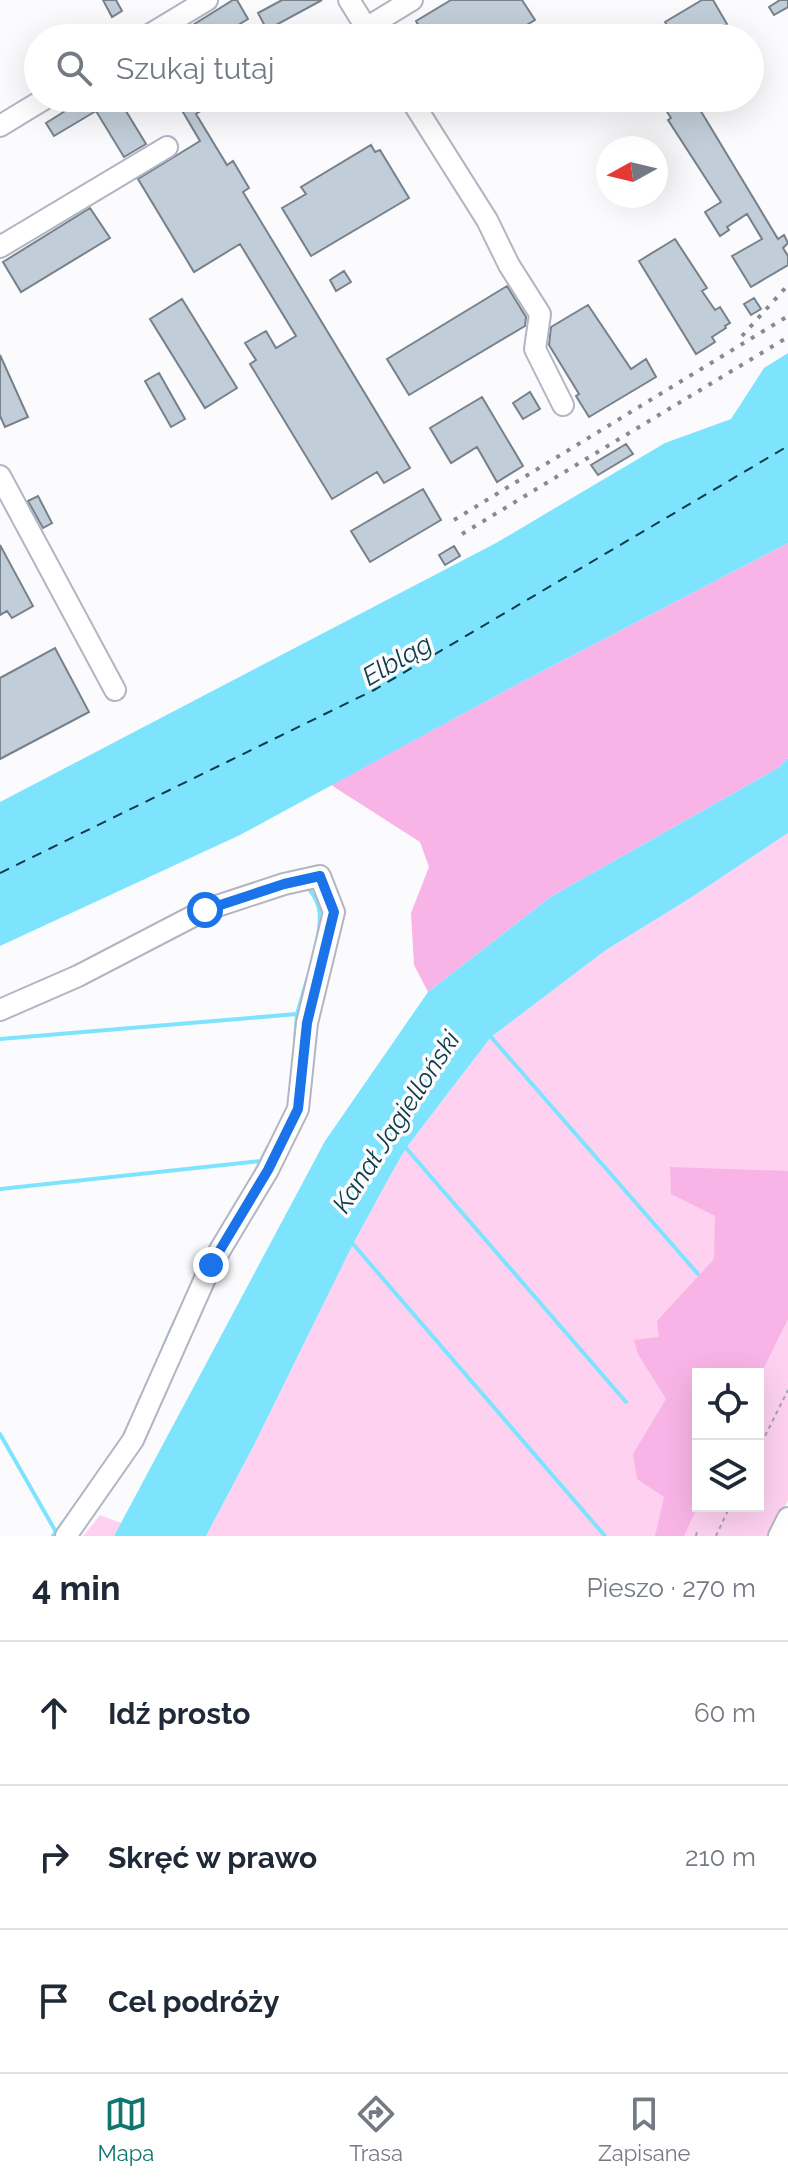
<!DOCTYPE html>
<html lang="pl">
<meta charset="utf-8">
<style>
body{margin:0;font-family:Raleway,sans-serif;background:#f6f6f7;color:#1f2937}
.controls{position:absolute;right:24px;bottom:24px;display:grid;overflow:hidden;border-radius:0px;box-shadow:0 8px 32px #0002}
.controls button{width:72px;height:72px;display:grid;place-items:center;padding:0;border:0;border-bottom:2px solid #e0e1e3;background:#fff;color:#1f2937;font:40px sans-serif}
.compass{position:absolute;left:596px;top:136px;width:72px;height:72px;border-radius:50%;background:#fff;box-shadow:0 8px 32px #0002;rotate:262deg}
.stop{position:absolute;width:24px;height:24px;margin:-18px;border:6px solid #1a73e8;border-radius:50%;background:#fff}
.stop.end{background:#1a73e8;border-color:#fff;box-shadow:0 2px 8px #0008}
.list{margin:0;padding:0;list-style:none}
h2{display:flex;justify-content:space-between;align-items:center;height:104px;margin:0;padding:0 32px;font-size:34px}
h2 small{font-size:26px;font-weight:400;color:#747a83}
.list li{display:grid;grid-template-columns:52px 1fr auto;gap:24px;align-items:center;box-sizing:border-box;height:144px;padding:0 32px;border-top:2px solid #e0e1e3}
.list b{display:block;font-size:30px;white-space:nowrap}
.list em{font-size:26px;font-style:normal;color:#747a83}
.icon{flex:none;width:44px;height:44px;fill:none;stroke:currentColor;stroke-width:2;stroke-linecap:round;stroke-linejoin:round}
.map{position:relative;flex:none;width:788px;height:1536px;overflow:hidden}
.search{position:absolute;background:#fff;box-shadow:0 8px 32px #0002;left:24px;right:24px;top:24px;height:88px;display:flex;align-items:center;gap:20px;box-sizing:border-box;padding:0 28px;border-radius:44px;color:#747a83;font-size:30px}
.sheet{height:536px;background:#fff}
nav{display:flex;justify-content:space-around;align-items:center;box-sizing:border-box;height:112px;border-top:2px solid #e0e1e3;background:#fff;font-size:22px;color:#747a83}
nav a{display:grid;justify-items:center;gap:4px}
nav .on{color:#0f766e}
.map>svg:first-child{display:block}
</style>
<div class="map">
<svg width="788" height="1536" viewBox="0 0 788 1536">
<rect width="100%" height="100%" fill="#fbfbfe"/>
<path fill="#fed1f1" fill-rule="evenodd" d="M788,833V1500L771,1536H206L254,1445L353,1244L390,1176L406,1148L491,1037L606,950L692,897ZM698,1374H758V1506H698Z
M100,1515L121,1523L114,1536H83Z"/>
<path fill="#f8b4e6" d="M788,543V758L778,768L552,896L428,992L414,965L411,913L429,867L420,842L331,785L514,686Z
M670,1167L788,1171V1319L758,1380V1374H698V1506L684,1536H655L664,1497L637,1479L633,1454L666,1399L638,1354L634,1340L659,1337L657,1321L714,1259L715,1216L671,1194Z"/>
<path fill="#7ee4fe" d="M788,353V543L514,686L240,835L0,946V802L496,543L665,443L731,419L764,368Z
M788,758V833L692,897L606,950L491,1037L406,1148L390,1176L353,1244L254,1445L206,1536H114L325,1141L428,992L552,896L778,768Z"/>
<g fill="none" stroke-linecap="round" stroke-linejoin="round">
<path stroke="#7ee4fe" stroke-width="4" d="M308,888C323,905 321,920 317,942
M491,1037L698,1274
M0,1039L297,1014
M295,1040L297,1014L311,966
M406,1148L626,1402
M254,1175L268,1147
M0,1189L260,1161
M353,1244L605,1536
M163,1348L176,1319
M0,1434L56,1532L53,1536
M56,1532L71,1512"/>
<path stroke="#0c3c47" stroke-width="2" stroke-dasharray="10 8" stroke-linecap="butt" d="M0,873L376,689L788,446"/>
</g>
<path fill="#c1cdd8" stroke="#76818b" stroke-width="2" d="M103,0H116L122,11L112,17Z
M233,0H237L248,19L217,38H172Z
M282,0H322L267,30L258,13Z
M451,0H522L535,20L505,38H426L416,21Z
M702,0H713L727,24L701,38H676L665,22Z
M780,0H788V7L774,15L769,7Z
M86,98H118L146,144L124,157L96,111L54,136L46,123Z
M658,98H683L689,107L696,103L778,239L784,235L788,243L783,248L788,256V265L751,287L732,256L762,239L747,214L727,227L729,230L720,236L705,212L721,202L668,120L671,118Z
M191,100L199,112L196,114L227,165L233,161L249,188L243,192L410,468L384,483L377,472L332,499L250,364L256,360L245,343L266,331L276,348L296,336L240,244L194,272L138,179L200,141L180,107Z
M371,145L375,152L380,150L409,198L311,256L282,208L306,194L301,187Z
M90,208L110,238L21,292L3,262Z
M675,239L707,288L702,291L715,310L720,307L730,323L725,326L726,328L712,337L715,342L696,354L639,261Z
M344,271L351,282L336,291L330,280Z
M507,286L526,317L525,326L409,395L387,359Z
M754,298L761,309L751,315L744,304Z
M182,299L237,388L205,408L150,319Z
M588,305L631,369L646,359L656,377L589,417L576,396L579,394L549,345L551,327Z
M0,355L28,417L5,427L0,416Z
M159,373L185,419L171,427L145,381Z
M530,392L540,409L523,419L513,403Z
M482,397L523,466L497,482L477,447L451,463L430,428Z
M626,444L633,454L598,475L591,465Z
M423,489L441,520L370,562L351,531Z
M38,496L52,523L43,528L28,501Z
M0,545L33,606L12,618L7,611L0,615Z
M454,546L460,556L445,565L439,555Z
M55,648L89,712L0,759V678Z"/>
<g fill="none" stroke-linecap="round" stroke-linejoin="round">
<defs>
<path id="minor" d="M349,0L372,37
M366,28L412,0
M144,38L207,0
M410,98L487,220L509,265L540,314L535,349L563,405
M0,126L46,98
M0,247L167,147
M0,476L115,690
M0,1010L78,976L205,910L284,884L320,876L334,912L307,1023L298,1109L268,1170L211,1265L133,1440L66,1536
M779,1536L788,1518"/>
</defs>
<use href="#minor" stroke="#b2b5c3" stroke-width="24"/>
<path stroke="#a4a5a9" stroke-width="2" stroke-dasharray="4 4" stroke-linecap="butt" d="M758,1450L788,1390
M696,1536L697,1531
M716,1536L730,1506"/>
<use href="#minor" stroke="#fff" stroke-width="20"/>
<path stroke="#898a8e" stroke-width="4" stroke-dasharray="4 8" stroke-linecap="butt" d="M742,336L788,285
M454,520L788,316
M462,534L788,337"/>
</g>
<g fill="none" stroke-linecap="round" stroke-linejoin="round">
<path stroke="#1a73e8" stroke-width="10" d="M205,910L284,884L320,876L334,912L307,1023L298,1109L268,1170L211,1265"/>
</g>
<g text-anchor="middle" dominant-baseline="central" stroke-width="7" stroke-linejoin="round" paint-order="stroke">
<g font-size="26" font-style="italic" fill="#0c3c47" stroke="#fbfbfe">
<text transform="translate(397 660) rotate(-30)">Elbląg</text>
<text transform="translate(396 1122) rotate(-57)">Kanał Jagielloński</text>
</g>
</g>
</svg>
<div class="controls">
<button><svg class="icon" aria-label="locate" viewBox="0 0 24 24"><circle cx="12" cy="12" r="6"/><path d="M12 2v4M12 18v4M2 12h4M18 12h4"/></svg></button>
<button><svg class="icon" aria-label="layers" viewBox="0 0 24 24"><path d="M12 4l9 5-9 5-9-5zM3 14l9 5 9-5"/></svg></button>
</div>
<svg class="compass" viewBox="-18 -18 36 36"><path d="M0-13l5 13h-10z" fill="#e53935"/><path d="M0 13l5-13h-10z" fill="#747a83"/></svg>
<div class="stop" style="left:205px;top:910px"></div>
<div class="stop end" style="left:211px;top:1265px"></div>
<div class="search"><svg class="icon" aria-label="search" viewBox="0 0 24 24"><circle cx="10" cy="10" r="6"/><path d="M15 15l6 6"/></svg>Szukaj tutaj</div>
</div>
<section class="sheet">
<h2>4 min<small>Pieszo · 270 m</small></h2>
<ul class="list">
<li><svg class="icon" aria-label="ahead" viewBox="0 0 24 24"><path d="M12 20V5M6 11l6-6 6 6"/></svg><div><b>Idź prosto</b></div><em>60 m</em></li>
<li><svg class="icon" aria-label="right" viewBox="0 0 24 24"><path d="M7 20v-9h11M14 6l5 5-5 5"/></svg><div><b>Skręć w prawo</b></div><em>210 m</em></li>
<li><svg class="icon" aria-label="arrive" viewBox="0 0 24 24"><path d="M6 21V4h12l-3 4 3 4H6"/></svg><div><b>Cel podróży</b></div></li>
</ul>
</section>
<nav>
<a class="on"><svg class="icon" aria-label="map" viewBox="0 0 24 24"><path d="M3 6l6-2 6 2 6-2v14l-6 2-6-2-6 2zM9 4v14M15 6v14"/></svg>Mapa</a>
<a><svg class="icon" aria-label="directions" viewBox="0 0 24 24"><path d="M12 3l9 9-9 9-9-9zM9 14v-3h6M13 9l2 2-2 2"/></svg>Trasa</a>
<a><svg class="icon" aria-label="saved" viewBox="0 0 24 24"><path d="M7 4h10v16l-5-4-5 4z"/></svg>Zapisane</a>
</nav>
